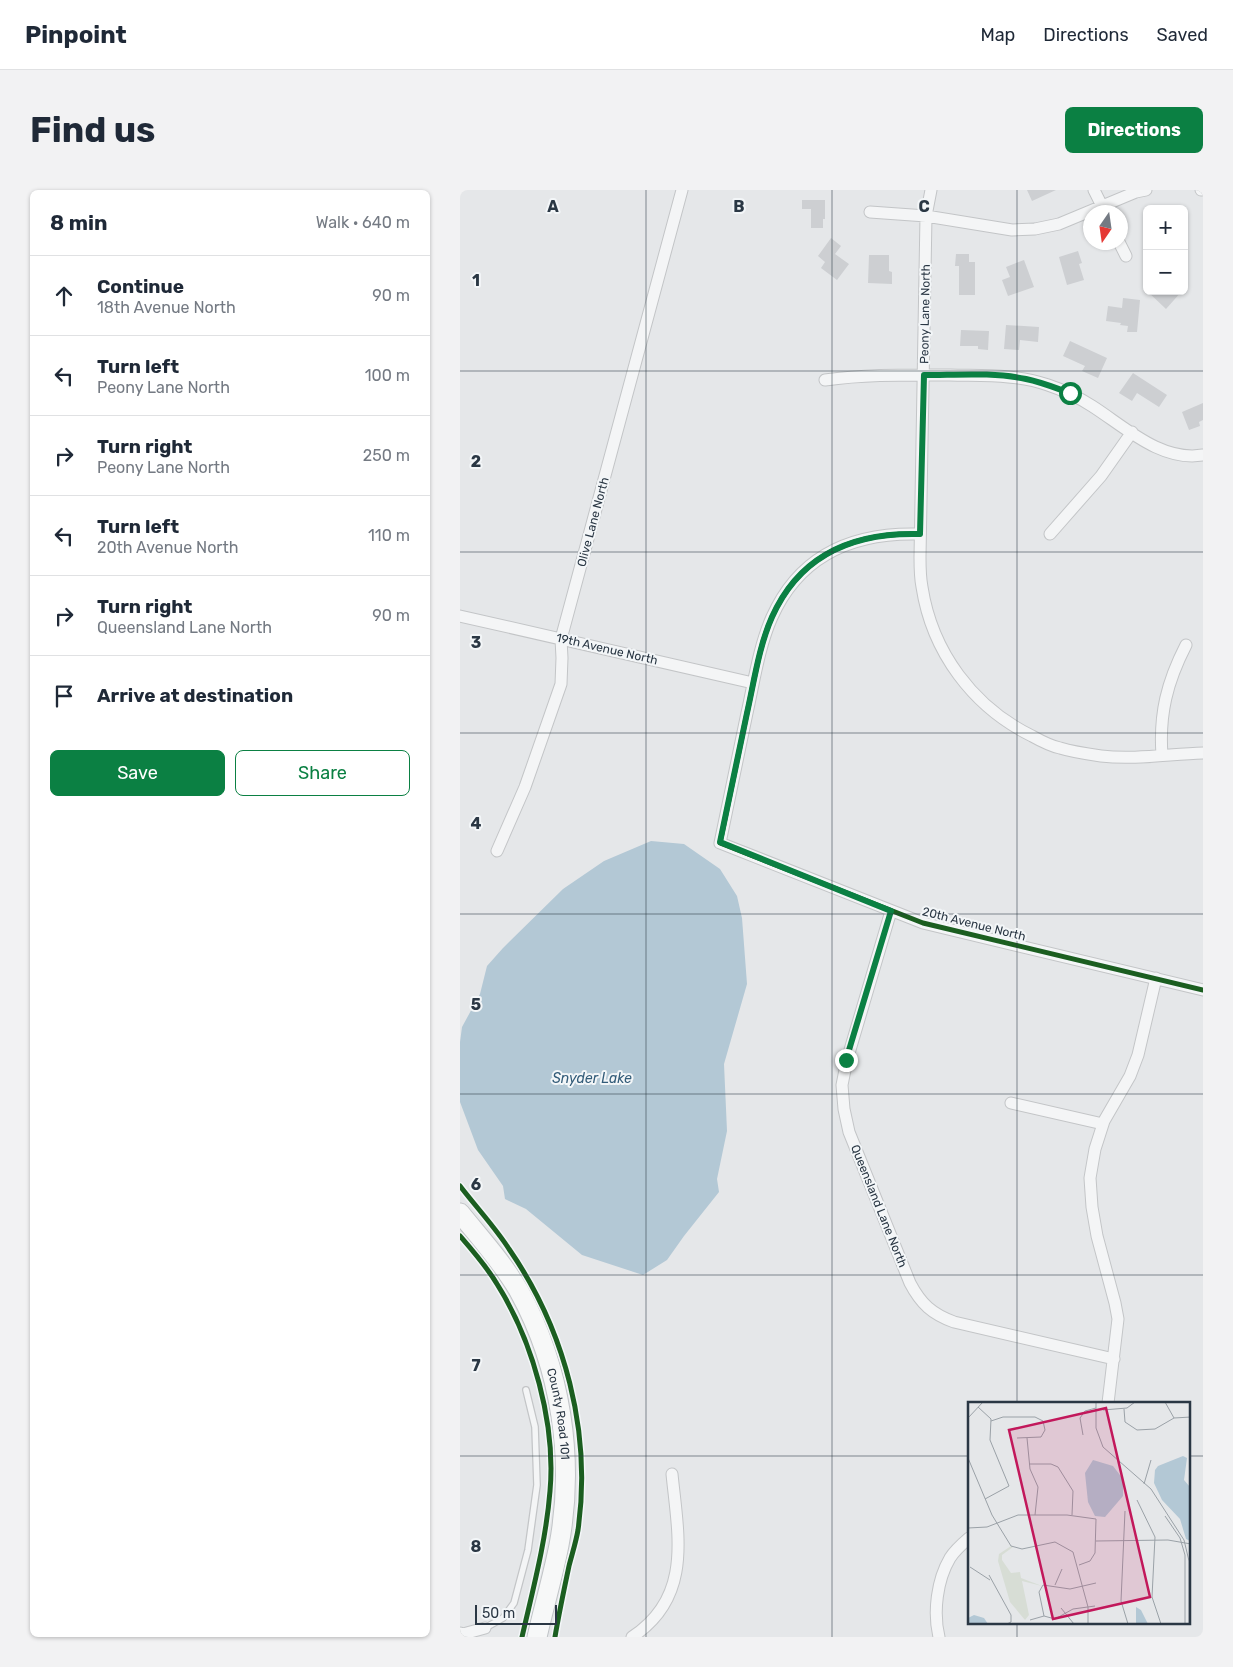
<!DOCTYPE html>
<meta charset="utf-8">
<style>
body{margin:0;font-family:Rubik,sans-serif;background:#f2f2f3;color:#1f2937}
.controls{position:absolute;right:15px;top:15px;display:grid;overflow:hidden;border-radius:8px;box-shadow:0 1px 4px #0004}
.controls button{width:45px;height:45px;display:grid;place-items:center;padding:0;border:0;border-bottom:1px solid #e0e1e3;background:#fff;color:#1f2937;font:25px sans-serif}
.compass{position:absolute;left:623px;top:15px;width:45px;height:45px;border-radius:50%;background:#fff;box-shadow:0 1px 4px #0004;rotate:193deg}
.scale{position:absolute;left:15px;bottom:12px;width:82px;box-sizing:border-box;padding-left:5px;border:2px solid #2a3744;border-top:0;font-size:14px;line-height:18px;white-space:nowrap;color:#2a3744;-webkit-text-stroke:4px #f3f6f8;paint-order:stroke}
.stop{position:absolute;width:15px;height:15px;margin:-11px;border:4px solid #0b8043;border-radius:50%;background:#fff}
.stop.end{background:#0b8043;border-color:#fff;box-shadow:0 1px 5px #0008}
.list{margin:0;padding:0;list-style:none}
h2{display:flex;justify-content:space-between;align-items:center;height:65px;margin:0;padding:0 20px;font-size:21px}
h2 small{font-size:16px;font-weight:400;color:#747a83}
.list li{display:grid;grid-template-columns:32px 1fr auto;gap:15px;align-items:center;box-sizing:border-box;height:80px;padding:0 20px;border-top:1px solid #e0e1e3}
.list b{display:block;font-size:19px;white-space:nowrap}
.list p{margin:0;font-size:16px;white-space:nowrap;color:#747a83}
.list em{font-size:16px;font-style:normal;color:#747a83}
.actions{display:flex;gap:10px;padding:15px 20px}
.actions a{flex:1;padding:11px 0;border:1px solid #0b8043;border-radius:8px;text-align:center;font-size:18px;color:#0b8043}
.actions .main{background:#0b8043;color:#fff}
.icon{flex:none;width:28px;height:28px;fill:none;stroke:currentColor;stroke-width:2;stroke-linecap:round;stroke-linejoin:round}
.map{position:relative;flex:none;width:743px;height:1447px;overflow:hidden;border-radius:8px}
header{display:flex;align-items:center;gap:30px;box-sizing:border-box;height:70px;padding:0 25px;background:#fff;border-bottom:1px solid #e0e1e3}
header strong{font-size:24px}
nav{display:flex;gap:28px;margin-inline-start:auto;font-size:18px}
.intro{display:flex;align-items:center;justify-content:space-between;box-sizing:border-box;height:120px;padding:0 30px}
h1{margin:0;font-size:35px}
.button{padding:12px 22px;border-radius:8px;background:#0b8043;color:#fff;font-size:18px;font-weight:700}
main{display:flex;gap:30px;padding:0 30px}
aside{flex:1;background:#fff;border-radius:8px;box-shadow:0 1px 4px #0004}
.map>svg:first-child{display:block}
</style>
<header>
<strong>Pinpoint</strong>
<nav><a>Map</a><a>Directions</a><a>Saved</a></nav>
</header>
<div class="intro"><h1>Find us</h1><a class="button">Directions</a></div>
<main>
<aside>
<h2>8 min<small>Walk · 640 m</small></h2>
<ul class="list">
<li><svg class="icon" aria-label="ahead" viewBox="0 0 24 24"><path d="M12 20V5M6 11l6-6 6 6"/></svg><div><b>Continue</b><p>18th Avenue North</p></div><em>90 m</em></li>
<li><svg class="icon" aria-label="left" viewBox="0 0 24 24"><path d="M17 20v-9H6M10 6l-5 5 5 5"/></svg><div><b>Turn left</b><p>Peony Lane North</p></div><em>100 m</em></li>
<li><svg class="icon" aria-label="right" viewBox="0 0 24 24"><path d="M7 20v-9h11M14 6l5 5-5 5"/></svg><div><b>Turn right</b><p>Peony Lane North</p></div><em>250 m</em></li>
<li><svg class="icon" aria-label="left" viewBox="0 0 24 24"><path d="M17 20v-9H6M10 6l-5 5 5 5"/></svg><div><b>Turn left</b><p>20th Avenue North</p></div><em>110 m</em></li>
<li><svg class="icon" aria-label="right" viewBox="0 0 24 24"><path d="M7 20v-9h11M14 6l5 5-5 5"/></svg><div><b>Turn right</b><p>Queensland Lane North</p></div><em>90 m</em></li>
<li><svg class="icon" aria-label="arrive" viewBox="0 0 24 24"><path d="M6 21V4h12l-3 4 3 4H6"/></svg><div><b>Arrive at destination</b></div></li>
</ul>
<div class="actions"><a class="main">Save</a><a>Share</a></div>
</aside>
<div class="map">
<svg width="743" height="1447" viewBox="0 0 743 1447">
<rect width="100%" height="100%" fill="#e5e7e9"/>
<path fill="#b3c8d5" d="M191,651L224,654L260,679L277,706L282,728L287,794L264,874L267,941L257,989L259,1002L224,1046L207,1070L183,1085L122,1065L66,1019L45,1009L43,996L18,960L0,912V852L2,837L20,804L27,776L43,758L103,699L144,671Z"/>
<path fill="#cdcfd2" d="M567,0H596L572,11Z
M342,10H365V29H363V38H351V19H342Z
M371,48L381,56L375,64L389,74L377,90L361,78L365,72L358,66Z
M618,61L622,73L619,74L624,90L607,95L599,67Z
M496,64H509V72H515V105H499V76H495Z
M409,65H429V81L432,82V94L408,93Z
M564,70L574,97L548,106L542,90L550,87L546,77Z
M687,101H722L706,119Z
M663,108L680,110L677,142H667L668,136L660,135L661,133L646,131L648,116L662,118Z
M546,135L579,137L578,152L560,150L559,160L544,159Z
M501,140L529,141L528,160L518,159V156H500Z
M610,151L647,168L638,188L622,181L625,176L603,166Z
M673,183L707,205L699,217L677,203L672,211L659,203Z
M743,213V230L739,232L740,236L729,240L722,222Z"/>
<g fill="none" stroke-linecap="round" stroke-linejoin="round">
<defs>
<path id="lane" d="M25,1438L43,1428L54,1413L68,1360L77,1295L75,1237L66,1200"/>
<path id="street" d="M471,0L466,26L460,367C460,376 460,387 462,397C472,462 513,517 572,546C581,551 590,556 600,558C613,562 627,564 641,566C674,570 710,564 743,563
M634,0L645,22
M741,0H743
M410,22L466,26L552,40L575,39L599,34L676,2L686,0
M659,52L666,66
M365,190C407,184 448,185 490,185C523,186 556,184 588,195C603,200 618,207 632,216C665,237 701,272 743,265
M460,344C394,342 340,364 312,427C299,456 294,492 287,523C278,566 269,609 260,653L463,733L743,800
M590,344L641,286L672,242
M0,426L293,493
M702,565C699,524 707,492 726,455
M37,661L65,597L101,494L102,468L101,449L222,0
M431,721L387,870L382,895L384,919L389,942L450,1093C461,1114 472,1124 494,1132L654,1169
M551,913L643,934
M648,1213L658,1129L655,1113L637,1046L632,1017L630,988L635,959L644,931L670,886L678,865L696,788
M0,1443L3,1444L25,1438
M172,1447C233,1407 218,1345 212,1284
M479,1447C473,1422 477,1390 490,1368C495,1360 502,1354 509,1348"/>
<g id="primary">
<path id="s1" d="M0,1023C20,1048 43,1073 59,1101C101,1177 115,1270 99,1355C93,1386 84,1416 77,1447"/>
</g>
</defs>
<use href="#lane" stroke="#c3c5c7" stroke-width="8"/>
<use href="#street" stroke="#c3c5c7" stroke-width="13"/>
<use href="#primary" stroke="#c1c4c7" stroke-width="21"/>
<use href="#lane" stroke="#f4f5f6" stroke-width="5.5"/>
<use href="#street" stroke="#f4f5f6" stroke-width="11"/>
<use href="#primary" stroke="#f7f8f8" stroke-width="19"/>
<defs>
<path id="cycleway" d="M460,344C394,342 340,364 312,427C299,456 294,492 287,523C278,566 269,609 260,653L463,733L743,800
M0,996C16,1017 35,1037 49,1059C105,1140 132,1242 118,1340C116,1352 112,1364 109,1376C104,1400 99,1423 95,1447
M0,1046C13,1061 27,1077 37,1094C73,1151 96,1234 90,1301C86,1351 73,1399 62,1447"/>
</defs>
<use href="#cycleway" stroke="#f3f6f8" stroke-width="8"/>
<use href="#cycleway" stroke="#1b5e20" stroke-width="5"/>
</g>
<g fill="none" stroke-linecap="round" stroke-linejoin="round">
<path stroke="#0b8043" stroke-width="6" d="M386,870L431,721L260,652C269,609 278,566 287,523C294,492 299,456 312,427C340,364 394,342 460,344L464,185C497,185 533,182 566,189C581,192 596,198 610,203"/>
</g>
<path fill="none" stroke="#2a3744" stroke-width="1" stroke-opacity="0.55" d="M186,0V1447M372,0V1447M557,0V1213M0,181H743M0,362H743M0,543H743M0,724H743M0,904H743M0,1085H743M0,1266H509M729,1266H743M557,1433V1447"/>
<g text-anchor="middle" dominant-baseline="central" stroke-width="4" stroke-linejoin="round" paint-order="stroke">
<g font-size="12" fill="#2a3744" stroke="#f3f6f8">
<text transform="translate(465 124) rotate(-89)">Peony Lane North</text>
<text transform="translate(133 332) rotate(-75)">Olive Lane North</text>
<text transform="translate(147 459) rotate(13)">19th Avenue North</text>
<text transform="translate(514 734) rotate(14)">20th Avenue North</text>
<text transform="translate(419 1016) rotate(68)">Queensland Lane North</text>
<text stroke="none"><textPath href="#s1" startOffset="228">County Road 101</textPath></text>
</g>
<g font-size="14" font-style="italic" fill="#335c79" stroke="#f3f6f8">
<text x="132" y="888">Snyder Lake</text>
</g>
</g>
<g transform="translate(508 1212)">
<rect width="222" height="222" fill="#e5e7e9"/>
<path d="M43,144L45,145L34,153V158L43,171L52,170L53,176L74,184L54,179L61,213L57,218L42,200L30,159L31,152Z" fill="#d7ddd5"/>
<path d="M215,54L219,56L216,78L222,85V139L218,137L212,117L194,98L186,81L187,68L190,64ZM125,58L145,64L155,77V94L137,115L127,114L120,100L117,71ZM168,205L173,208L180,222H168ZM6,213L16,216L20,222H0V216Z" fill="#b3c8d5"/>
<path fill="none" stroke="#9aa1a7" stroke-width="1" d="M128,0V26L135,45L183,87L216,138L221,159V222M197,0L206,16M10,5L23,17L22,38L41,84L17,97M156,7L157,20L169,28L187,27L206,16M135,8L159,6L167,0M0,16L15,0M206,16L223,15M23,19L35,15H67L75,19L77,28L73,35L49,36M115,33L112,16L117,9L128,6M59,36L62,67L70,85L67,113M0,56L24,113L43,144L54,147L87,140L105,150L120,205V222M61,62H83L90,65L105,89L104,113M176,82L183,58M169,98L187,135L184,195L193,222M157,109L153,199L160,222M197,114L212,136L217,153V222M0,126L19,125L50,113H99L128,117L127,151L122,159L111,163M128,139L200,138L223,142M2,165L22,178M21,173L43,213V220L39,222M87,183L94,167M93,206L106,222M76,214L71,190L75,183L102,187L128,181M62,218L76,214L87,217L105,207L127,204"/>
<path fill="#c2185b" fill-opacity="0.15" stroke="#c2185b" stroke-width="2.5" d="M138,6L182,195L85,217L41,28Z"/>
<rect width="222" height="222" fill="none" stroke="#2a3744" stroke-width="2.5"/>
</g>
<g font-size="16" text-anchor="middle" font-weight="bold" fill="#2a3744" stroke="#f3f6f8" stroke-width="4" stroke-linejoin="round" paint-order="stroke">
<text x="93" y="22">A</text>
<text x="279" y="22">B</text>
<text x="464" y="22">C</text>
<text x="16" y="96">1</text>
<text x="16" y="277">2</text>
<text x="16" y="458">3</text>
<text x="16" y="639">4</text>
<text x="16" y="820">5</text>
<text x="16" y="1000">6</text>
<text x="16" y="1181">7</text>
<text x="16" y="1362">8</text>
</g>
</svg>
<div class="controls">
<button>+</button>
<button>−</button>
</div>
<svg class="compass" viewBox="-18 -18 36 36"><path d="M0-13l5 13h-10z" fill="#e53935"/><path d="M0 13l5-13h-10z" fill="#747a83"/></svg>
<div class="scale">50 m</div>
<div class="stop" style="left:610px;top:203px"></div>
<div class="stop end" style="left:386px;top:870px"></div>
</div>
</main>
